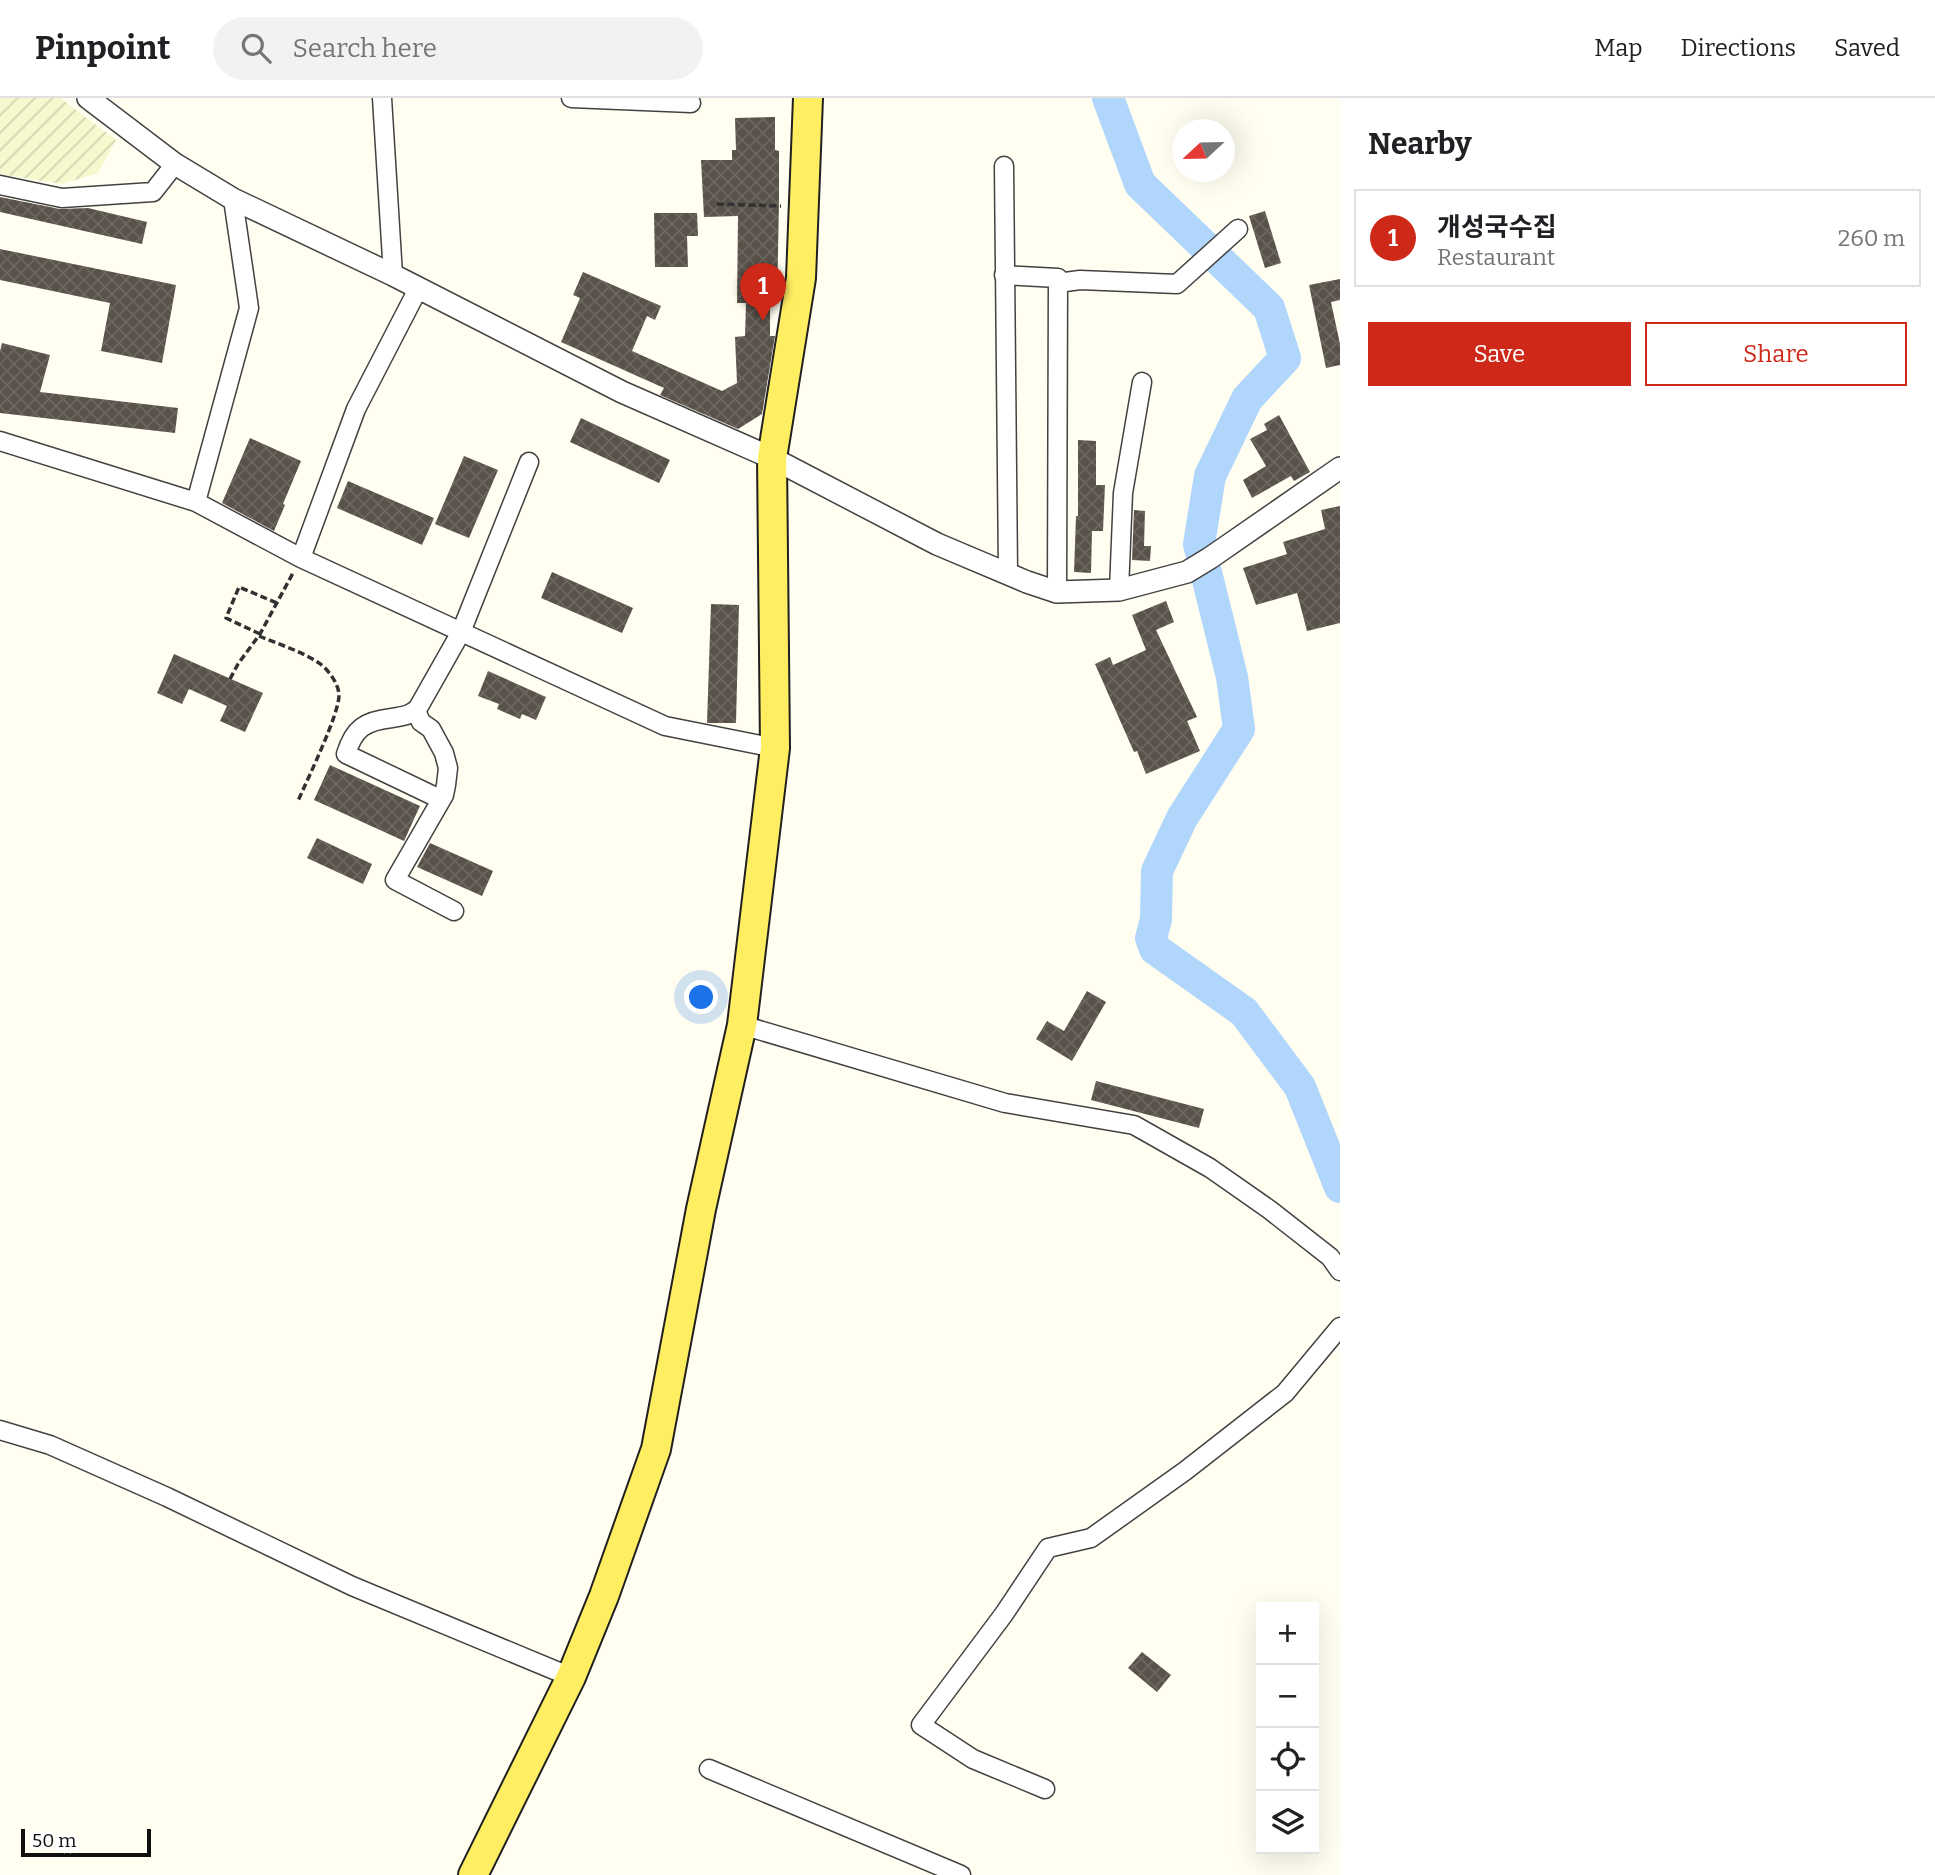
<!DOCTYPE html>
<meta charset="utf-8">
<style>
body{margin:0;font-family:Bitter,"Noto Sans KR",serif;background:#f2f2f2;color:#202124}
.controls{position:absolute;right:21px;bottom:21px;display:grid;overflow:hidden;border-radius:0px;box-shadow:0 7px 28px #0002}
.controls button{width:63px;height:63px;display:grid;place-items:center;padding:0;border:0;border-bottom:2px solid #e0e0e0;background:#fff;color:#202124;font:35px sans-serif}
.compass{position:absolute;left:1172px;top:21px;width:63px;height:63px;border-radius:50%;background:#fff;box-shadow:0 7px 28px #0002;rotate:248deg}
.scale{position:absolute;left:21px;bottom:18px;width:130px;box-sizing:border-box;padding-left:7px;border:4px solid #0f0f0f;border-top:0;font-size:19px;line-height:24px;white-space:nowrap;color:#0f0f0f;-webkit-text-stroke:5px #fff;paint-order:stroke}
.you{position:absolute;left:702px;top:900px;width:24px;height:24px;margin:-18px;border:5px solid #fff;border-radius:50%;background:#1a73e8;box-shadow:0 0 0 10px #1a73e833}
.badge{display:grid;place-items:center;width:46px;height:46px;border-radius:50%;background:#ce2818;color:#fff;font-size:23px;font-weight:700}
.pin{position:absolute;translate:-50% -58px;filter:drop-shadow(0 2px 4px #0008)}
.pin::after{content:'';position:absolute;top:37px;width:24px;height:21px;background:inherit;clip-path:polygon(0 0,100% 0,50% 100%)}
.list{margin:0;padding:0;list-style:none}
h2{display:flex;justify-content:space-between;align-items:center;height:91px;margin:0;padding:0 28px;font-size:30px}
h2 small{font-size:23px;font-weight:400;color:#757577}
.list li{display:grid;grid-template-columns:46px 1fr auto;gap:21px;align-items:center;box-sizing:border-box;height:98px;margin:0 14px 14px;padding:0 14px;border:2px solid #e0e0e0;border-radius:0px}
.list b{display:block;font-size:26px;white-space:nowrap}
.list p{margin:0;font-size:23px;white-space:nowrap;color:#757577}
.list em{font-size:23px;font-style:normal;color:#757577}
.actions{display:flex;gap:14px;padding:21px 28px}
.actions a{flex:1;padding:16px 0;border:2px solid #ce2818;border-radius:0px;text-align:center;font-size:24px;color:#ce2818}
.actions .main{background:#ce2818;color:#fff}
.icon{flex:none;width:38px;height:38px;fill:none;stroke:currentColor;stroke-width:2;stroke-linecap:round;stroke-linejoin:round}
.map{position:relative;flex:none;width:1340px;height:1777px;overflow:hidden}
header{display:flex;align-items:center;gap:42px;box-sizing:border-box;height:98px;padding:0 35px;background:#fff;border-bottom:2px solid #e0e0e0}
header strong{font-size:33px}
nav{display:flex;gap:38px;margin-inline-start:auto;font-size:24px}
.search{width:490px;height:63px;background:#f2f2f2;display:flex;align-items:center;gap:18px;box-sizing:border-box;padding:0 24px;border-radius:38px;color:#757577;font-size:26px}
main{display:flex}
aside{flex:1;background:#fff}
.map>svg:first-child{display:block}
</style>
<header>
<strong>Pinpoint</strong>
<div class="search"><svg class="icon" aria-label="search" viewBox="0 0 24 24"><circle cx="10" cy="10" r="6"/><path d="M15 15l6 6"/></svg>Search here</div>
<nav><a>Map</a><a>Directions</a><a>Saved</a></nav>
</header>
<main>
<div class="map">
<svg width="1340" height="1777" viewBox="0 0 1340 1777">
<defs>
<pattern id="farmland-furrows" width="10" height="10" patternUnits="userSpaceOnUse" patternTransform="scale(1.75)"><rect width="10" height="10" fill="#f6f8ce"/><path d="M-1 1l2-2M0 10L10 0M9 11l2-2" fill="none" stroke="#d2d3b0"/></pattern>
<pattern id="building-cross-hatch" width="8" height="8" patternUnits="userSpaceOnUse" patternTransform="scale(1.75)"><rect width="8" height="8" fill="#59524a"/><path d="M0 0l8 8M0 8l8-8" fill="none" stroke="#6c6660"/></pattern>
</defs>
<rect width="100%" height="100%" fill="#fffef1"/>
<path fill="url(#farmland-furrows)" d="M0,0H60L116,42L98,75L62,86L0,76Z"/>
<g fill="none" stroke-linecap="round" stroke-linejoin="round">
<path stroke="#b0d6fc" stroke-width="32" d="M1108,0L1140,86L1269,210L1285,260L1247,301L1210,378L1199,446L1232,579L1239,631L1182,720L1157,773L1156,821L1151,840L1155,851L1244,914L1300,989L1340,1089"/>
</g>
<path fill="url(#building-cross-hatch)" d="M775,19V52L779,53V104L777,205H770V238H775L762,316L738,331L660,297L664,290L561,244L580,200L573,197L583,174L661,208L655,222L647,218L632,253L722,293L737,285L735,239L745,238L746,205H737L738,118L704,119L701,62H732V52H736L735,20Z
M0,99L60,111L88,110L147,124L142,146L0,114Z
M1265,113L1281,165L1265,170L1249,118Z
M654,115H697L698,138H687L688,169H655Z
M0,151L176,187L162,265L101,253L110,205L0,182Z
M1340,181V202L1331,204L1340,246V267L1326,270L1309,187Z
M2,245L50,257L40,294L178,310L175,335L0,315V253Z
M1279,317L1310,374L1294,383L1291,378L1252,400L1243,382L1266,368L1250,341L1267,332L1264,326Z
M581,320L670,362L659,385L570,344Z
M250,340L301,363L283,406L285,407L274,433L222,405Z
M1078,342L1096,343V387H1105L1103,433H1092L1091,475L1074,474L1076,418H1078Z
M464,358L498,372L469,440L435,426Z
M348,383L434,420L422,447L337,410Z
M1340,408V525L1307,533L1297,495L1256,507L1243,470L1287,456L1283,444L1325,431L1321,412Z
M1134,412L1145,413L1144,448H1151L1150,463L1132,462Z
M552,474L633,510L622,535L541,500Z
M1166,503L1174,524L1156,532L1197,619L1187,623L1200,653L1146,676L1137,653L1134,654L1095,566L1110,559L1113,567L1146,552L1132,517Z
M711,506L739,507L736,625H707Z
M174,556L263,595L245,634L220,623L227,608L189,591L182,606L157,595Z
M488,573L546,599L536,622L522,616L520,621L497,611L499,606L478,598Z
M330,667L420,708L404,743L314,702Z
M317,740L372,766L363,786L307,760Z
M430,745L493,773L482,798L417,769Z
M1087,893L1106,904L1072,963L1036,941L1047,923L1064,933Z
M1096,983L1204,1011L1199,1030L1091,1002Z
M1142,1554L1171,1577L1157,1594L1128,1570Z"/>
<g fill="none" stroke-linecap="round" stroke-linejoin="round">
<defs>
<path id="minor" d="M382,0L393,177
M571,0L691,5
M1004,68L1008,475
M0,87L62,100L153,94L175,66
M1004,177L1058,180L1057,494
M1058,185L1080,182L1177,186L1238,131
M0,343L196,404L301,460L665,628L775,650
M196,404L249,210L233,101
M301,460L356,311L418,191
M1119,492L1123,395L1142,284
M418,610L461,534L529,364
M440,701L346,656C354,630 365,623 392,620C402,618 410,618 418,610L417,615L421,624L431,631L444,655L448,670L446,687L444,697L395,782L454,813
M742,927L1005,1005L1134,1027L1210,1070L1270,1112L1330,1159L1340,1173
M0,1332L50,1347L167,1399L352,1488L571,1579
M709,1671L961,1777
M1045,1691L973,1661L921,1627L1004,1516L1048,1450L1091,1440L1185,1373L1285,1295L1340,1229"/>
<path id="tertiary" d="M88,0L175,66L233,101L393,177L622,294L772,360L937,446L1027,484L1057,494L1119,492L1187,474L1210,460L1340,370"/>
<path id="primary" d="M473,1777L571,1579L604,1498L656,1351L701,1111L742,927L775,650L772,360L801,180L808,0"/>
</defs>
<use href="#minor" stroke="#424242" stroke-width="21"/>
<use href="#tertiary" stroke="#424242" stroke-width="24"/>
<use href="#primary" stroke="#202020" stroke-width="32"/>
<path stroke="#313131" stroke-width="3.5" stroke-dasharray="7 3.5" stroke-linecap="butt" d="M717,106L781,108
M260,536L226,520L239,489L277,505
M259,538C278,546 301,553 319,565C328,571 338,585 339,596C340,615 307,682 298,703
M230,581L238,566L260,536L293,475"/>
<use href="#minor" stroke="#fff" stroke-width="18"/>
<use href="#tertiary" stroke="#fff" stroke-width="21"/>
<use href="#primary" stroke="#ffee61" stroke-width="28"/>
</g>
</svg>
<div class="controls">
<button>+</button>
<button>−</button>
<button><svg class="icon" aria-label="locate" viewBox="0 0 24 24"><circle cx="12" cy="12" r="6"/><path d="M12 2v4M12 18v4M2 12h4M18 12h4"/></svg></button>
<button><svg class="icon" aria-label="layers" viewBox="0 0 24 24"><path d="M12 4l9 5-9 5-9-5zM3 14l9 5 9-5"/></svg></button>
</div>
<svg class="compass" viewBox="-18 -18 36 36"><path d="M0-13l5 13h-10z" fill="#e53935"/><path d="M0 13l5-13h-10z" fill="#757577"/></svg>
<div class="scale">50 m</div>
<div class="you"></div>
<div class="pin badge" style="left:763px;top:223px">1</div>
</div>
<aside>
<h2>Nearby<small></small></h2>
<ul class="list">
<li><span class="badge">1</span><div><b>개성국수집</b><p>Restaurant</p></div><em>260 m</em></li>
</ul>
<div class="actions"><a class="main">Save</a><a>Share</a></div>
</aside>
</main>
